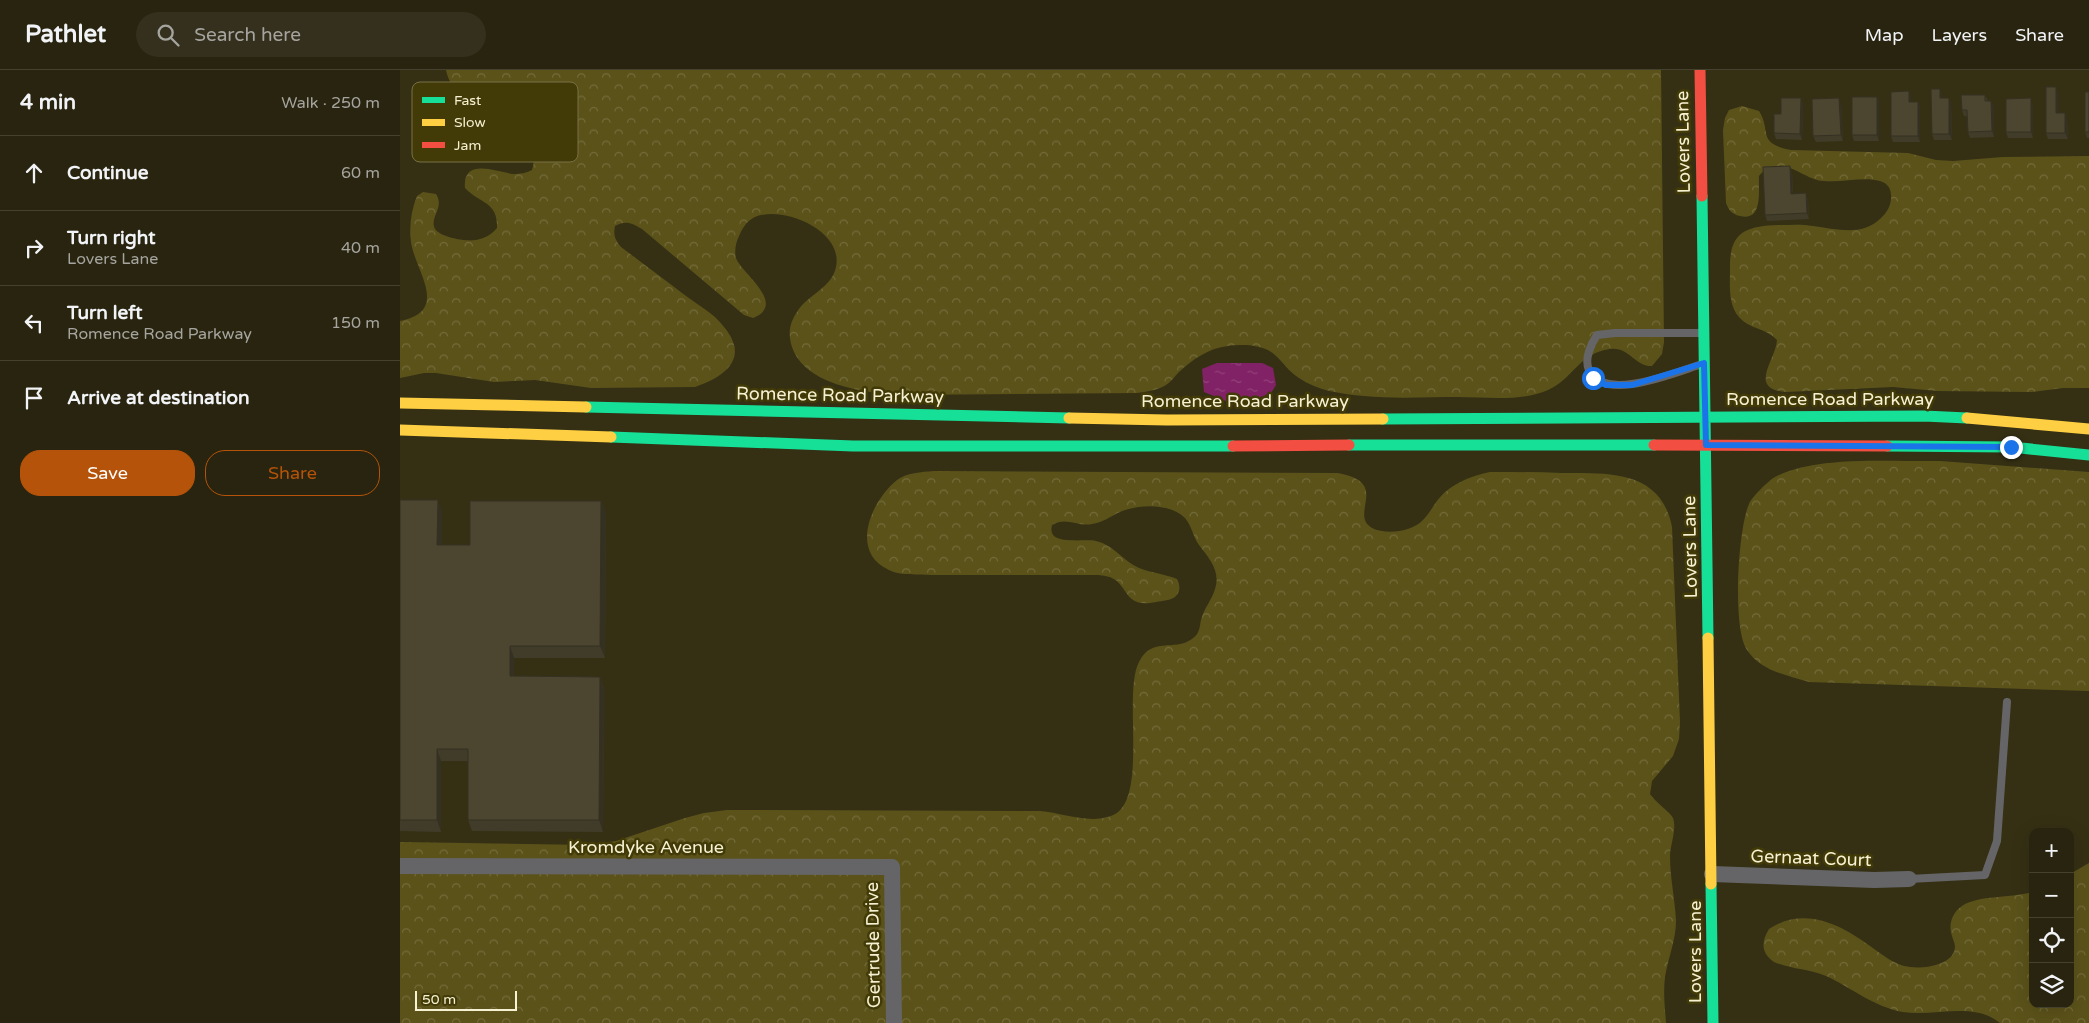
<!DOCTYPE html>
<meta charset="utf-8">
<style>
body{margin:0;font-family:"Varela Round",sans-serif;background:#34301d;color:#f1f3f6}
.controls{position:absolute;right:15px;bottom:15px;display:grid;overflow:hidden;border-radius:10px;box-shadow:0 5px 20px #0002}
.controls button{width:45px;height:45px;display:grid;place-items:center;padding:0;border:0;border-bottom:1px solid #44412f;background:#28240f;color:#f1f3f6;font:25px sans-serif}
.scale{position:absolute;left:15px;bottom:12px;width:102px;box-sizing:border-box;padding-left:5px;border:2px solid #f6f1d2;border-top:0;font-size:14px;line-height:18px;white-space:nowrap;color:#f6f1d2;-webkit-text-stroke:4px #423a07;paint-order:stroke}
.stop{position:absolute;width:15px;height:15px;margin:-11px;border:4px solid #1a73e8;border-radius:50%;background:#fff}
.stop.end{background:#1a73e8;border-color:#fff;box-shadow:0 1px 5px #0008}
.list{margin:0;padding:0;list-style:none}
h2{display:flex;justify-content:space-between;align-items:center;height:65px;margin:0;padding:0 20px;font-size:21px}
h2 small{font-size:16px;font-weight:400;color:#a5a49e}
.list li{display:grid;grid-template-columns:32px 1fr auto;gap:15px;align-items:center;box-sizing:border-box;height:75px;padding:0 20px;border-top:1px solid #44412f}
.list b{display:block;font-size:19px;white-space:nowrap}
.list p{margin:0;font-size:16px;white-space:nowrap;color:#a5a49e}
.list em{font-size:16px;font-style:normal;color:#a5a49e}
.actions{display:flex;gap:10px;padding:15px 20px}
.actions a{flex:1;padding:11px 0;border:1px solid #b45309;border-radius:20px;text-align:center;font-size:18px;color:#b45309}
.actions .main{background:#b45309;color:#fff}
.icon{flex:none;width:28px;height:28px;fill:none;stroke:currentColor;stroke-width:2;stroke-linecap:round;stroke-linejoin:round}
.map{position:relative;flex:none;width:1689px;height:953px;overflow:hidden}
header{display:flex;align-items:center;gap:30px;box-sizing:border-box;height:70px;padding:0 25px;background:#28240f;border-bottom:1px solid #44412f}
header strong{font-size:24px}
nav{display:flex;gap:28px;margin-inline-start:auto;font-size:18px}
.search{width:350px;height:45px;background:#34301d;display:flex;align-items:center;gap:12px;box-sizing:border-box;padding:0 18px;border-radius:28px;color:#a5a49e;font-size:19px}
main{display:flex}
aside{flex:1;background:#28240f}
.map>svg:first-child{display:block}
</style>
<header>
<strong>Pathlet</strong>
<div class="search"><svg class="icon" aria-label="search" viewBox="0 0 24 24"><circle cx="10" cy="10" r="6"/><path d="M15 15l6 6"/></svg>Search here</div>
<nav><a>Map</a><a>Layers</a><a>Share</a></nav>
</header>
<main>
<aside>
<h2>4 min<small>Walk · 250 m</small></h2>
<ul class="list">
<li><svg class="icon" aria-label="ahead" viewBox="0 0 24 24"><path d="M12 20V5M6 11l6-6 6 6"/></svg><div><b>Continue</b></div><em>60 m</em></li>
<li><svg class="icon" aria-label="right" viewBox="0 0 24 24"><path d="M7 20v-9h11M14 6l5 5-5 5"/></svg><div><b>Turn right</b><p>Lovers Lane</p></div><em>40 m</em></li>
<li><svg class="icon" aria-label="left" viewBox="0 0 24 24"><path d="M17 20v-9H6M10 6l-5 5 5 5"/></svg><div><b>Turn left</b><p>Romence Road Parkway</p></div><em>150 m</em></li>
<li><svg class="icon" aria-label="arrive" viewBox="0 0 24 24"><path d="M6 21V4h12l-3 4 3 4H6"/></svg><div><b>Arrive at destination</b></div></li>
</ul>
<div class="actions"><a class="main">Save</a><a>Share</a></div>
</aside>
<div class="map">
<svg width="1689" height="953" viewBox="0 0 1689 953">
<defs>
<pattern id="forest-crowns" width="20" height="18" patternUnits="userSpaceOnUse" patternTransform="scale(1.25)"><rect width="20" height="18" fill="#5b521a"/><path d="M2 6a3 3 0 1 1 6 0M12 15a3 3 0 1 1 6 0" fill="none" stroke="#736b3a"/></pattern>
<pattern id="water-ripples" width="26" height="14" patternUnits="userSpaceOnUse" patternTransform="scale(1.25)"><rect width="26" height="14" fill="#812166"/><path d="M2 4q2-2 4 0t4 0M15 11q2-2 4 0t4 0" fill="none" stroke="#93427b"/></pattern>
</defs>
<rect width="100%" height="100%" fill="#353014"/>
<path fill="url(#forest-crowns)" d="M46,0H1261L1264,272L1262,284L1252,296C1235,297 1229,276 1210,279C1179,283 1173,309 1148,320C1121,332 1087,327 1059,327C1027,327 995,329 964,326C942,324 918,321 899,308C889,302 883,292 875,285C863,274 843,274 828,276C809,278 793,289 779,302C774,307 772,311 766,315C758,320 746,322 737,323L497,325C463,322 405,315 392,277C388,264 389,254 397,242C407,225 432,218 436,197C444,159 379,134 353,148C346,152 342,159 339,166C336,172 334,181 336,188C341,203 388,234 353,248L344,245L242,159C232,153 226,150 215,156C213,165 215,170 221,177C241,192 262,208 282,223C296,234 314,243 324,257C350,288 325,307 295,317L191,318L135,310L94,312L36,303H24L0,308V251C51,241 15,201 11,172C9,156 11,141 17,126L23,122L36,124C45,138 29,147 35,159C41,168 71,173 80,169C87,167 92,164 97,158C98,131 80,134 65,118C62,87 97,102 113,104C121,104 126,103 132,100C134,93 135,87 131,81C125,72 112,67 103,61C84,48 50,24 46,0Z
M1342,36L1359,41C1372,62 1356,73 1391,80L1508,83L1536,90L1553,91L1603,87L1689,86V318H1663L1631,322L1537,321L1493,317L1386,322C1347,319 1376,290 1377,270C1366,258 1349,259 1339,247C1328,235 1330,215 1330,200C1329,163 1344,156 1379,155C1390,155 1402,154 1413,156C1436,159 1462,167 1481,148C1487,143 1492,134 1491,125C1491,118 1487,113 1480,111C1463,106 1442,113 1424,111C1407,110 1394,95 1378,96C1369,96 1364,100 1359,106C1358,119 1364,152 1340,146C1331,144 1329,140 1326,133L1323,60L1325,48L1329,40Z
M1540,391L1689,402V621L1409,612C1386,605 1361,601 1347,580C1332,558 1338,459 1349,434C1351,428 1369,410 1375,407C1416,385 1493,392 1540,391Z
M534,401L937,403C992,412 948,444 972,458C986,465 1012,462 1023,450C1031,442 1036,430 1044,423C1058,411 1072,406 1090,402C1114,402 1138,402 1162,403C1209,403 1261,400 1272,457L1280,652L1279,669L1273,686L1252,711L1250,724C1255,732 1270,742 1273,748C1277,760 1270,775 1270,786C1270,808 1275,829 1276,851C1276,870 1268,888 1265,907C1263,923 1265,938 1266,953H0V772L189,775L216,771L285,748L304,743L327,740L640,741C663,743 688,754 711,746C750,733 722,624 739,592C752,566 774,582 792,569C792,569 797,565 797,564C800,560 800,554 801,550C804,538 812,530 815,519C821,501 809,488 799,475C793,467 792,456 785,448C770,433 738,434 720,442C711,446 702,453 692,454C678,457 666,446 652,455C651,459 651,463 654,466C661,473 686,469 696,471C714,475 723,491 739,498C752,503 765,504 777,509C780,515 781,522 775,527C771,530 762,531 756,532C724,539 729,516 712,508C708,506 701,505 696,505H532C519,504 501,506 489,500C449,482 471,431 497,410C506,403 522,402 534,401Z
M1689,793V953H1600C1573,931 1535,947 1503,942C1474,937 1452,918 1426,906C1409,899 1390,899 1374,892C1361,883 1361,872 1369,859C1404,836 1440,854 1470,876C1483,885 1494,895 1510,897C1524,899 1554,895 1555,877C1555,873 1553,870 1552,866C1548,855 1552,843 1562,836C1578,825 1612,828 1633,822V934H1670V804Z"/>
<path fill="url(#water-ripples)" d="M817,293H862L873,298L876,315L871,323L853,330L826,331L804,322L802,299Z"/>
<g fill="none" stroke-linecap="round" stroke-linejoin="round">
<path stroke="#656568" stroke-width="8" d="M1301,263H1215L1197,265C1191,274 1184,289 1189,300C1204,333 1276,302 1302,294
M1509,809L1585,805L1597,771L1607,632"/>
<path stroke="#656568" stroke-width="16" d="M0,796L492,797L494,953
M1312,804L1474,810L1509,809"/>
<path stroke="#16e098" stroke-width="11" d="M1302,126L1308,568
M186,337L669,348
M983,349L1524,346L1567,348
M211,367L453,376H833
M949,375H1254
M1487,376L1611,377L1689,385
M1311,814L1313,953"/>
<path stroke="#ffcf43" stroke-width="11" d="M0,333L186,337
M669,348L767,350L983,349
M1567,348L1689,359
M0,360L211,367
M1308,568L1311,814"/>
<path stroke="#f24e42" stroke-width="11" d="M1300,0L1302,126
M1254,375L1487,376
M833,376L949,375"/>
</g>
<path fill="#413c29" d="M1509,21L1511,27V32H1518L1520,38V72H1493L1491,66Z
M1689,22V68H1687L1685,62Z
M1658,23V43L1667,49L1668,69H1648L1646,63Z
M1542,25V28H1549L1551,34L1552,70H1534L1532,64Z
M1585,25L1588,31L1594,37V67L1570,68L1568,62L1567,46H1564L1562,40Z
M1477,27L1479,33V71H1454L1452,65Z
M1401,28L1403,35L1402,70L1376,69L1374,63L1381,44Z
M1441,34L1443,71L1416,72L1413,66Z
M1633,35V68H1608L1606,62Z
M1392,102L1393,124L1408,129L1409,149L1367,151L1365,145Z
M0,430L42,442V475H70L201,431L206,443L205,588H114V606L200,607L204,619L203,762L72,761L68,750V691H41V762L0,761Z"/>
<path fill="#353122" d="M1656,17L1658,23L1659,49L1656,43Z
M1540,19L1542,25V34L1540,28Z
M1509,21L1511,27L1512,38L1509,32Z
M1477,27L1479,33V71L1477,65Z
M1401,28L1403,35L1402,70L1400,64Z
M1439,28L1441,34L1443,71L1441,65Z
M1549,28L1551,34L1552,70L1549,64Z
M1631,28L1633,35V68L1631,62Z
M1591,31L1594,37V67L1592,61Z
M1518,32L1520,38V72L1518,66Z
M1665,43L1667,49L1668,69L1665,63Z
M1390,96L1392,102L1393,130L1391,124Z
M1406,123L1408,129L1409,149L1407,143Z
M38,430L42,442V487L37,475Z
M201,431L206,443L205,588L200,576Z
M110,576L114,588V618L110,606Z
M200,607L204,619L203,762L199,750Z
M37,679L41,691V762L37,750Z"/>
<path fill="#4c4630" stroke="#353122" d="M1646,17H1656V43H1665V63H1646Z
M1531,19H1540V28H1549V64H1532Z
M1509,21V32H1518V66H1491V22Z
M1685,22H1689V62H1685Z
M1561,25H1585V31H1591L1592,61L1568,62L1567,40H1562Z
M1452,27H1477V65H1452Z
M1381,28H1401L1400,64L1374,63V44H1381Z
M1439,28L1441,65L1413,66L1412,29Z
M1631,28V62H1606V29Z
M1390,96L1391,124L1406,123L1407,143L1365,145L1363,97Z
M0,430H38L37,475H70V431H201L200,576H110V606L200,607L199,750H68V679H37V750H0Z"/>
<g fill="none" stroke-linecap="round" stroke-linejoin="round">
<path stroke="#1a73e8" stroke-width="6" d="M1193,308L1206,315H1232L1304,293L1306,375L1611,377"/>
</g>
<g text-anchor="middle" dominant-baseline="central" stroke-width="5" stroke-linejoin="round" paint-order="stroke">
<g font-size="18" fill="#f6f1d2" stroke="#423a07">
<text transform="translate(1283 72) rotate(-91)">Lovers Lane</text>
<text transform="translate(440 325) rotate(1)">Romence Road Parkway</text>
<text x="1430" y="329">Romence Road Parkway</text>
<text x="845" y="331">Romence Road Parkway</text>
<text transform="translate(1290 477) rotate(-91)">Lovers Lane</text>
<text x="246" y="777">Kromdyke Avenue</text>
<text transform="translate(1411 788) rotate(2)">Gernaat Court</text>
<text transform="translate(473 875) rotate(-91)">Gertrude Drive</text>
<text transform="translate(1295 882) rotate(-90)">Lovers Lane</text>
</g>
</g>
<rect x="12" y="12" width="166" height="80" rx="8" fill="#423a07" stroke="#787144" stroke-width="1"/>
<rect x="22" y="27" width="23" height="6" fill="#16e098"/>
<rect x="22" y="49" width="23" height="7" fill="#ffcf43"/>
<rect x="22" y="72" width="23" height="6" fill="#f24e42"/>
<g font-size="14" fill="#f6f1d2">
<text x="54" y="35">Fast</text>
<text x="54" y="57">Slow</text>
<text x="54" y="80">Jam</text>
</g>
</svg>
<div class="controls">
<button>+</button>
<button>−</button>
<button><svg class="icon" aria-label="locate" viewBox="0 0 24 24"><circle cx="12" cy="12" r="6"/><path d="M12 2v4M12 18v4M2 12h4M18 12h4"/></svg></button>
<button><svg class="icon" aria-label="layers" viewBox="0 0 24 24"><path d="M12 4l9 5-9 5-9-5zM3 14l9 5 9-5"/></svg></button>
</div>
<div class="scale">50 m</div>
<div class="stop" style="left:1193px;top:308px"></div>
<div class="stop end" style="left:1611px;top:377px"></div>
</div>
</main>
